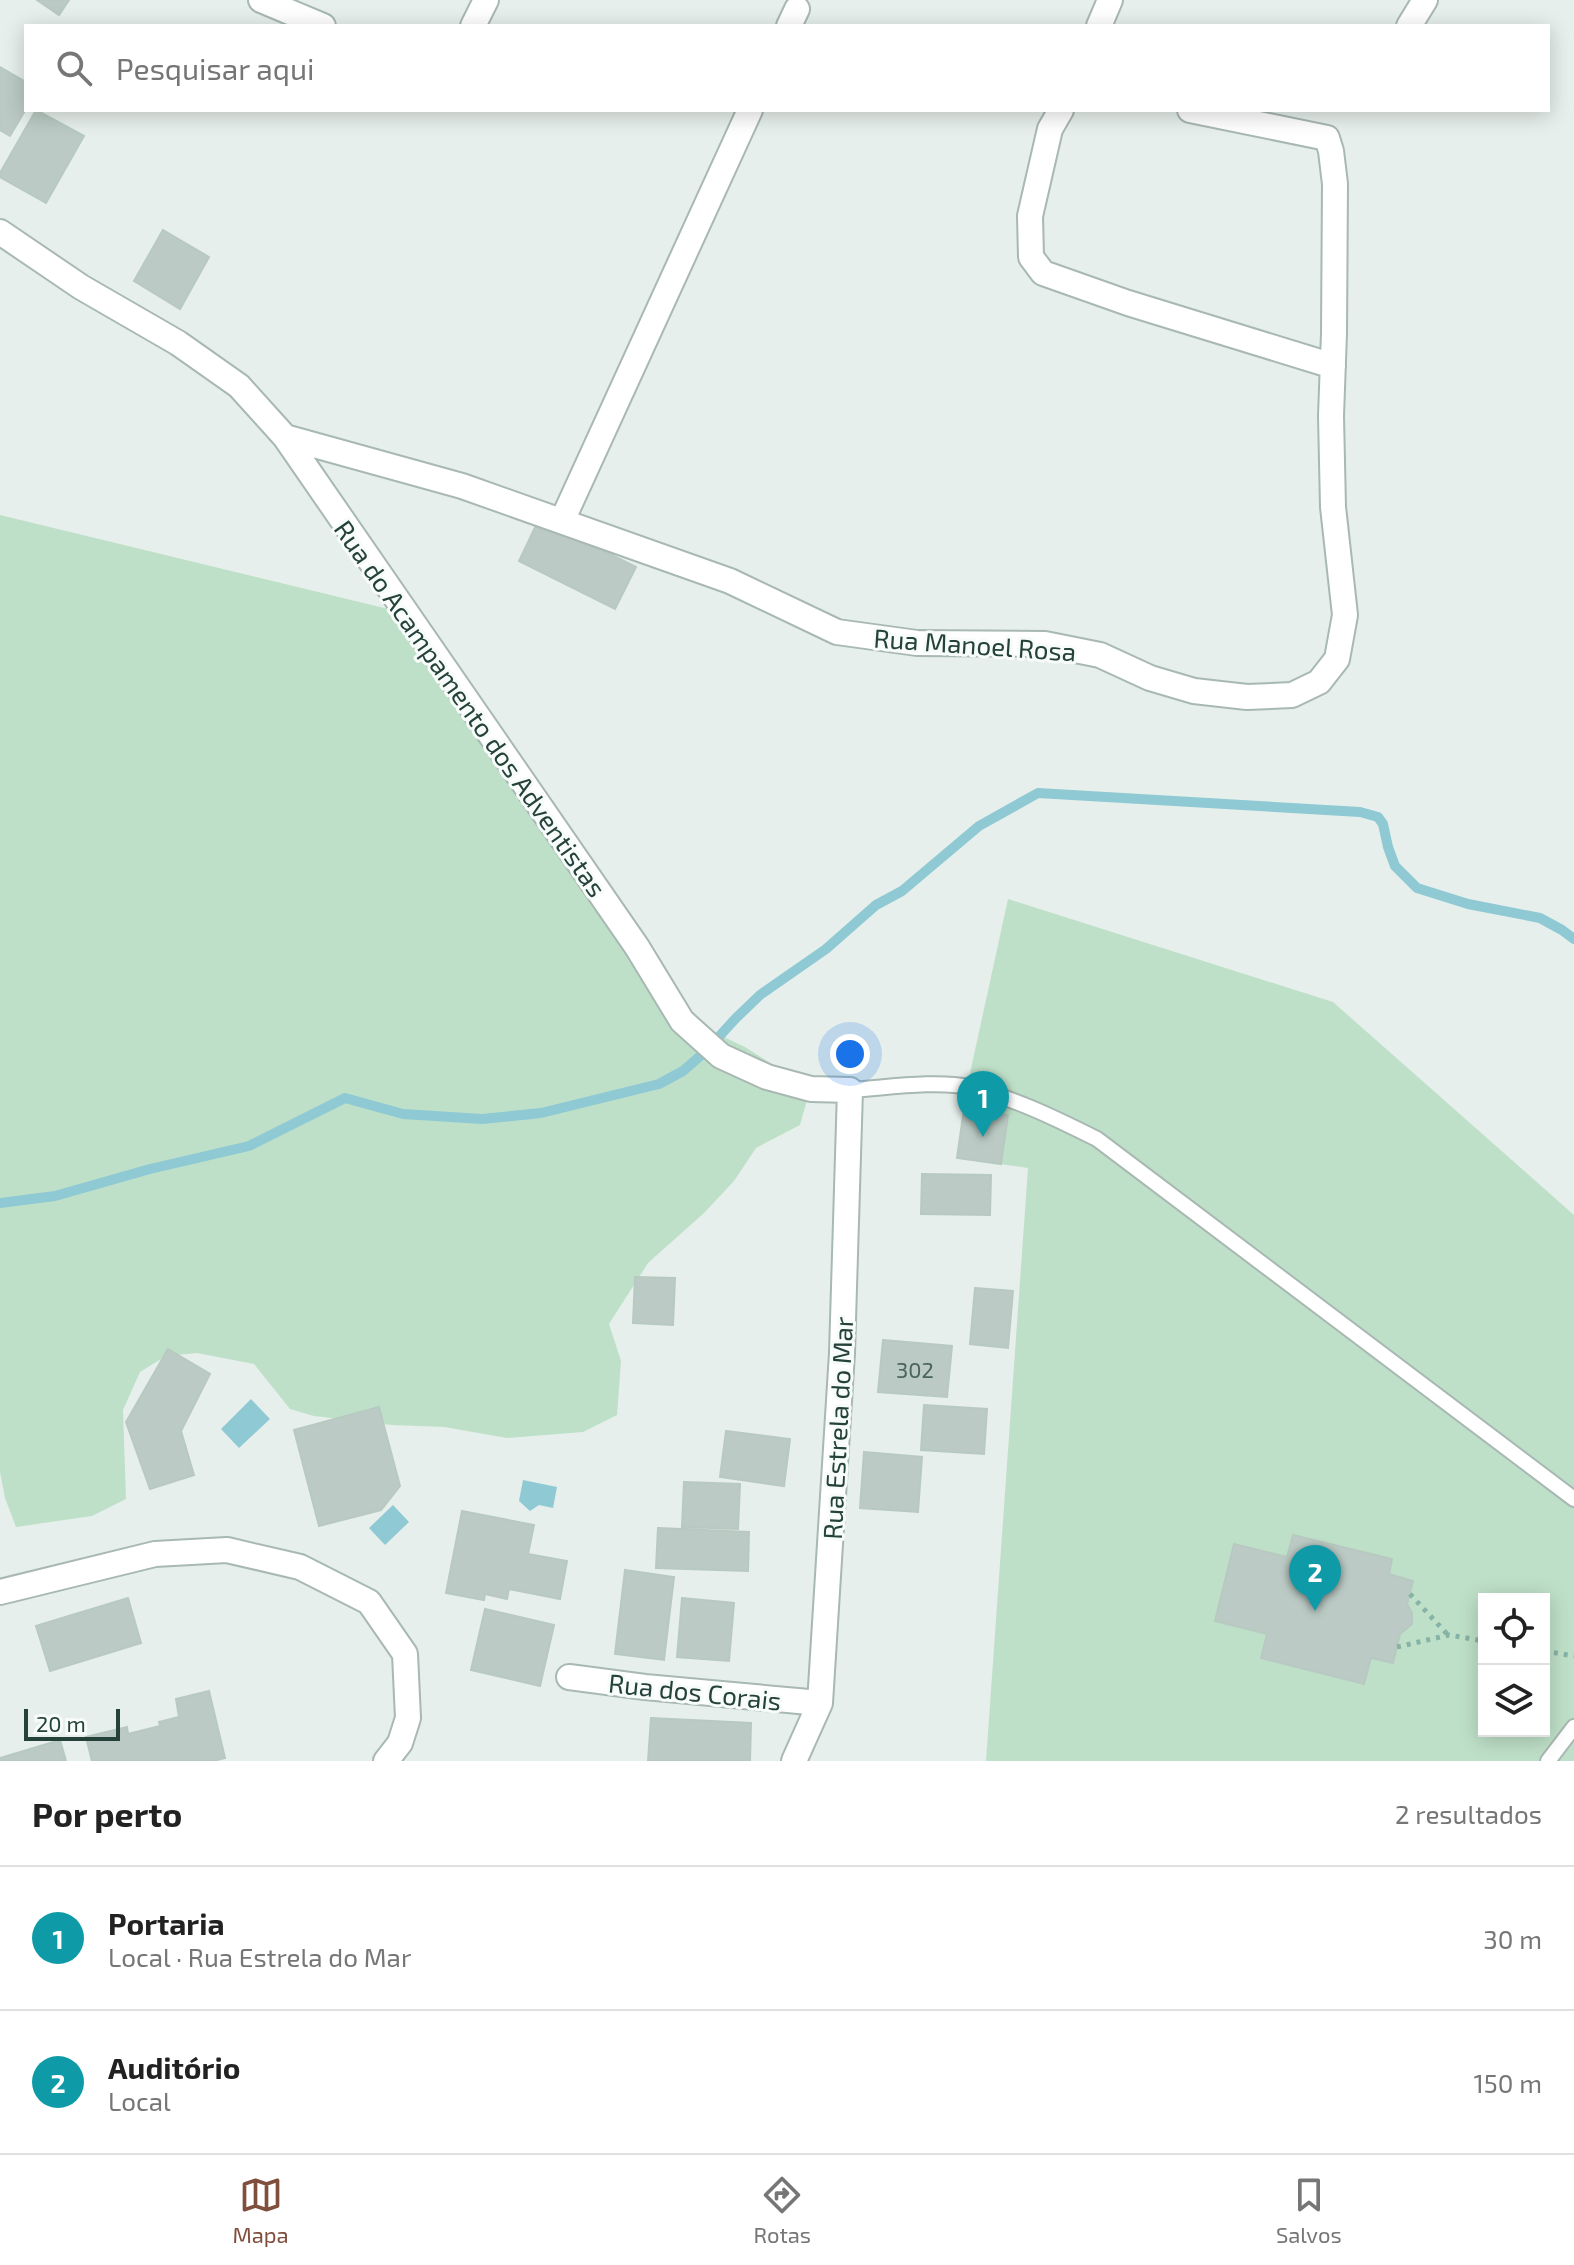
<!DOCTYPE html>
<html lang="pt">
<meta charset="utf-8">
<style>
body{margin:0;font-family:"Exo 2",sans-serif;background:#f2f2f2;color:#222}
.controls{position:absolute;right:24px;bottom:24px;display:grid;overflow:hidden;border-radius:0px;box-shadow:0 4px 20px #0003}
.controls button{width:72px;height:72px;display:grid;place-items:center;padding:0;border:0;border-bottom:2px solid #e0e0e0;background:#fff;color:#222;font:40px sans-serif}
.scale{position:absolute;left:24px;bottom:20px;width:96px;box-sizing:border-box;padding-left:8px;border:4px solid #24423a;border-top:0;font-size:22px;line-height:28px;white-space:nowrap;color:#24423a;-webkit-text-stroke:6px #f7fbf9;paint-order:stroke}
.you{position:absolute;left:850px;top:1054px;width:28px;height:28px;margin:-20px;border:6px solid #fff;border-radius:50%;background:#1a73e8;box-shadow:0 0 0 12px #1a73e833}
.badge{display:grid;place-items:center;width:52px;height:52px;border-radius:50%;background:#804e3d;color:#fff;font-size:26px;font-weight:700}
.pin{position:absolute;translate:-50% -66px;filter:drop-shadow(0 2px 4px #0008)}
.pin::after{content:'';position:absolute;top:42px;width:28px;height:24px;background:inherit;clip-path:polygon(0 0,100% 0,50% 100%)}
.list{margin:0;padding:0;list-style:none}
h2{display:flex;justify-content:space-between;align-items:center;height:104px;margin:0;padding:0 32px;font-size:34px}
h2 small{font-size:26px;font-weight:400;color:#767676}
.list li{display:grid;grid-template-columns:52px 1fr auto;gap:24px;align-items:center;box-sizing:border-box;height:144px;padding:0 32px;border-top:2px solid #e0e0e0}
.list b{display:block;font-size:30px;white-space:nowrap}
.list p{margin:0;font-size:26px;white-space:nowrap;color:#767676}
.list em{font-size:26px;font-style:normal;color:#767676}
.icon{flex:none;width:44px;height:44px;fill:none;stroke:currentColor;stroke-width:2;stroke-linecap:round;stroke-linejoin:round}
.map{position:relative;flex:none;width:1574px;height:1761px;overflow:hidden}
.search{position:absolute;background:#fff;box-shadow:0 4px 20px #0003;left:24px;right:24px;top:24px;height:88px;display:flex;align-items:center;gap:20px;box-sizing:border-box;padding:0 28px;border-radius:0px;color:#767676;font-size:30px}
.sheet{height:392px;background:#fff}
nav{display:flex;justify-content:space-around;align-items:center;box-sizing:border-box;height:112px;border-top:2px solid #e0e0e0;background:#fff;font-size:22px;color:#767676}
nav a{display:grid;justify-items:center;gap:4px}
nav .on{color:#804e3d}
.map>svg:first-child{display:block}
</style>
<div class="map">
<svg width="1574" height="1761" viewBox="0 0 1574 1761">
<rect width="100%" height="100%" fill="#e6efeb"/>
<path fill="#bfe0c8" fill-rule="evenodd" d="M0,515L405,613L568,871L643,968L669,1011L745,1047L789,1075L809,1093L800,1125L756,1148L734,1181L704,1213L648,1263L609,1324L621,1361L617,1415L583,1432L507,1438L444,1427L392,1425L314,1416L290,1409L254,1364L197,1353L166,1356L140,1372L123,1410L126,1499L92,1516L16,1527L5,1498L0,1472Z
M1008,899L1333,1002L1574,1215V1761H986L1028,1168L957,1158L967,1087ZM1484,1599H1544V1731H1484Z"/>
<path fill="#8ec9d4" d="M251,1399L270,1419L239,1448L221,1429Z
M523,1480L557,1487L553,1508L539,1505L530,1511L519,1501Z
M393,1505L409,1522L385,1545L369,1528Z"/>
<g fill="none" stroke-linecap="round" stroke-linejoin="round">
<path stroke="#8ec9d4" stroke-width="10" d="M0,1203L55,1196L150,1169L249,1146L345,1098L403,1114L482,1119L541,1113L659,1084L683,1071L706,1051L736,1018L760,995L826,949L876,905L902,891L979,826L1038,793L1360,812L1378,817L1383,824L1388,847L1395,866L1417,888L1468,904L1540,918L1562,930L1574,939"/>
</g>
<path fill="#bbcac4" stroke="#b8c9c2" stroke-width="2" d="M37,0H69L59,15Z
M0,67L26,82V109L10,136L0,130Z
M36,110L84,136L46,203L0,177V173Z
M163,230L209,257L180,309L134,281Z
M539,519L636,567L615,609L519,561Z
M964,1109L1008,1115L1001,1164L957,1158Z
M922,1174L991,1175L990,1215L921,1214Z
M635,1277L675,1278L673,1325L633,1323Z
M975,1288L1013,1291L1008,1348L970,1344Z
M883,1340L952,1346L947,1397L878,1392Z
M168,1349L210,1374L181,1431L194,1475L150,1489L126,1422Z
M924,1405L987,1409L984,1454L921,1450Z
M379,1407L400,1486L381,1510L319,1526L294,1430Z
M726,1431L790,1439L784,1486L720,1477Z
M864,1452L922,1457L918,1512L860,1508Z
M684,1482L740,1484L738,1529L682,1527Z
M462,1511L534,1525L528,1554L567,1561L560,1599L509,1589L507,1599L485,1594L484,1600L446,1593Z
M658,1528L749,1532L748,1571L656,1568Z
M1293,1535L1392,1559L1389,1574L1413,1581L1407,1604L1412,1613V1624L1400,1634L1393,1663L1371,1658L1364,1684L1261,1658L1267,1634L1215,1621L1234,1544L1287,1557Z
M625,1570L674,1577L664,1660L615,1654Z
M128,1598L141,1643L50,1671L36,1626Z
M682,1598L734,1603L729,1661L677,1657Z
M485,1609L554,1625L540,1686L471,1670Z
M209,1691L225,1758L213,1761H92L86,1737L127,1727L128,1734L160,1726L159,1722L179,1717L176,1699Z
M651,1718L751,1723L750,1761H648Z
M60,1740L66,1761H0V1758Z"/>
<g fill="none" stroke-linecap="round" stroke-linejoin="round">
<defs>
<path id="lane" d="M850,1090C884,1088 936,1080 969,1087C1014,1098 1055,1118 1097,1139L1574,1499
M1548,1761L1574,1727"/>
<path id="street" d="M261,0L323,26
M473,26L486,0
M789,26L797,9
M1099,26L1110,0
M1409,26L1425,0
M1061,110L1050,129L1030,216L1031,257L1043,273L1128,303L1333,366
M0,232L81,287L178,343L239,386L285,437L637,947L682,1021L721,1056L767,1077L811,1089L850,1090L842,1353L820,1703L794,1761
M285,437L462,486L730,581L837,632L917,643L1045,644L1100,655L1150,678L1194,691L1247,697L1292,695L1319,682L1337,659L1345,615L1333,507L1331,416L1334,333L1335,184L1331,151L1327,138L1190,110
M562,521L750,110
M0,1592L155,1554L227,1550L300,1567L369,1602L405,1654L408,1718L400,1743L386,1761
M569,1677L645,1687L820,1703"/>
</defs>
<use href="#lane" stroke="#a8b8b2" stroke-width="18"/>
<use href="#street" stroke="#a8b8b2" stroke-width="28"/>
<path stroke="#86b3a5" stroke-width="5" stroke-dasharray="4 6" stroke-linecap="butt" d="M1410,1594L1448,1635
M1397,1647L1449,1635L1484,1641
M1544,1651L1574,1656"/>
<use href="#lane" stroke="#fff" stroke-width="14"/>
<use href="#street" stroke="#fff" stroke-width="24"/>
</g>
<g text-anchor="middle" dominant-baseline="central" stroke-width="6" stroke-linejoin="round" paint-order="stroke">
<g font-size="22" fill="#4a645c">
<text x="915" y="1369">302</text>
</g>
<g font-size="26" fill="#24423a" stroke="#f7fbf9">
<text transform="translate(975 644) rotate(4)">Rua Manoel Rosa</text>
<text transform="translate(471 708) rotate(55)">Rua do Acampamento dos Adventistas</text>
<text transform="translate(837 1428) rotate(-87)">Rua Estrela do Mar</text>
<text transform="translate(695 1691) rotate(6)">Rua dos Corais</text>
</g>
</g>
</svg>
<div class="controls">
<button><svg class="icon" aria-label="locate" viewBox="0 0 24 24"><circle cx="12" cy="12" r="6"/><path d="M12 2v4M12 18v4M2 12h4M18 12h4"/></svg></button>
<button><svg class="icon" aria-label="layers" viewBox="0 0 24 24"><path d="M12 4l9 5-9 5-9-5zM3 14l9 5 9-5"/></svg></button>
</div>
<div class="scale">20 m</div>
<div class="you"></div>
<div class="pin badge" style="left:983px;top:1137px;background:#0f9aa8">1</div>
<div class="pin badge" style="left:1315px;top:1611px;background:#0f9aa8">2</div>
<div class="search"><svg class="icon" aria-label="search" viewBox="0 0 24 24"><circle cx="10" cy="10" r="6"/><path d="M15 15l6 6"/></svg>Pesquisar aqui</div>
</div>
<section class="sheet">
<h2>Por perto<small>2 resultados</small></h2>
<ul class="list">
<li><span class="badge" style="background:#0f9aa8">1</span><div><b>Portaria</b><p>Local · Rua Estrela do Mar</p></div><em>30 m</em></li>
<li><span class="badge" style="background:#0f9aa8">2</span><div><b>Auditório</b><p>Local</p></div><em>150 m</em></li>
</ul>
</section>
<nav>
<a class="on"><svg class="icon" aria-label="map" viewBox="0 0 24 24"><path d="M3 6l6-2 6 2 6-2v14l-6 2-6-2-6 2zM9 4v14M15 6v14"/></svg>Mapa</a>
<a><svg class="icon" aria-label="directions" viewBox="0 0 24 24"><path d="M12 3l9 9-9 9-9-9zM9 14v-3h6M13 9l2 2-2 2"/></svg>Rotas</a>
<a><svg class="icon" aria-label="saved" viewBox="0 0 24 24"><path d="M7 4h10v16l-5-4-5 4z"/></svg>Salvos</a>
</nav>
